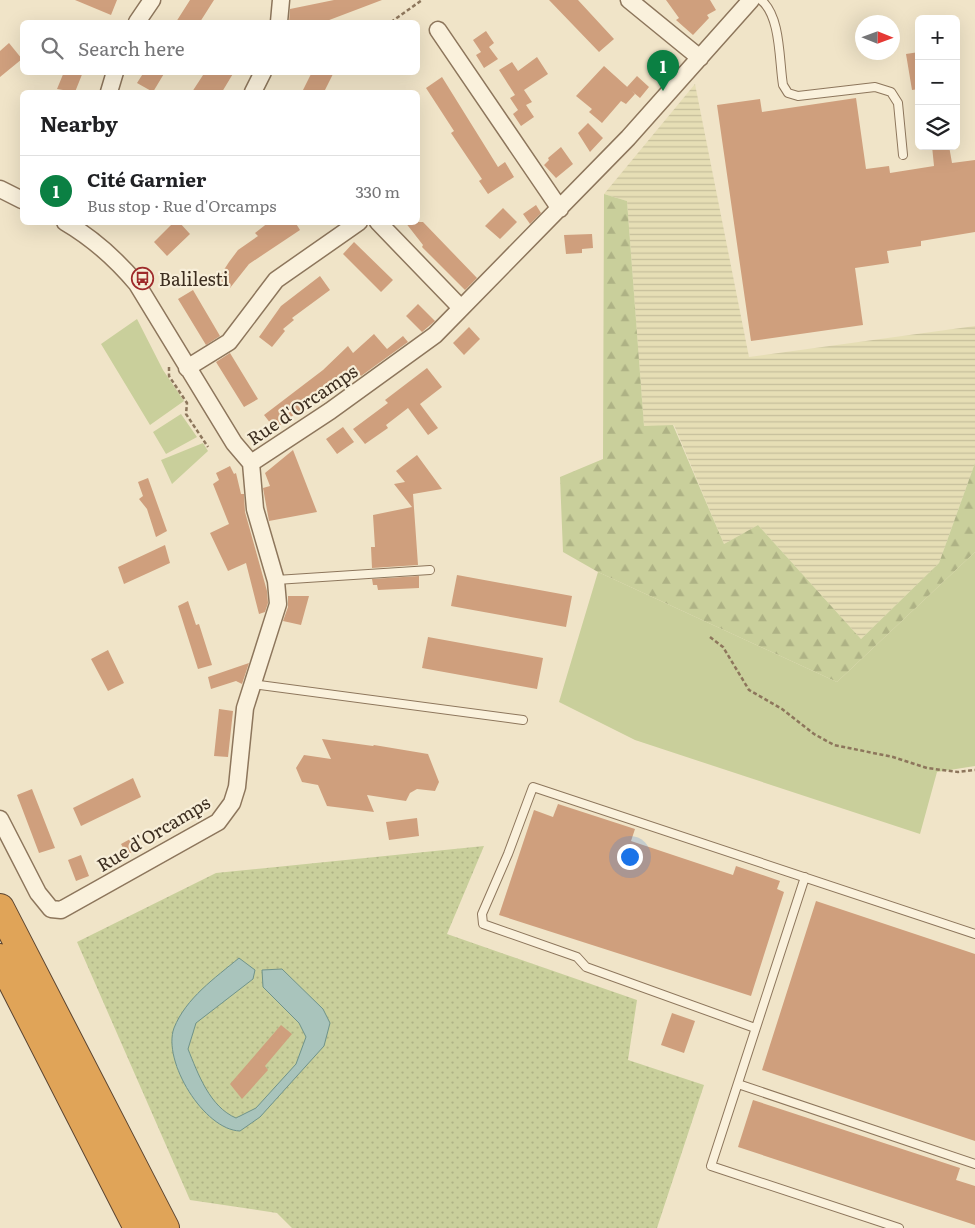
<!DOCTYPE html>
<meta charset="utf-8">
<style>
body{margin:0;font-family:Literata,serif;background:#f2f2f2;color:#202124}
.controls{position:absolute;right:15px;top:15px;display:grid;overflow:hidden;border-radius:8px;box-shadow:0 5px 20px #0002}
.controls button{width:45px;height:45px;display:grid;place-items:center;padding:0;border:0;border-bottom:1px solid #e0e0e0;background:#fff;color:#202124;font:25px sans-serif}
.compass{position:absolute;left:855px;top:15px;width:45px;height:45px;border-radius:50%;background:#fff;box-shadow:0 5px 20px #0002;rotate:91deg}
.you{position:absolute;left:629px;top:856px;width:18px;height:18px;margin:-12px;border:4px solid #fff;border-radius:50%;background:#1a73e8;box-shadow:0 0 0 8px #1a73e833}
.badge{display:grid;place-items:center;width:32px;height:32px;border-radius:50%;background:#0b8043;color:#fff;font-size:16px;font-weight:700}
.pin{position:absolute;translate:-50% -41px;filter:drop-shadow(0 1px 2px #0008)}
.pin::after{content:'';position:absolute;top:26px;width:18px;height:15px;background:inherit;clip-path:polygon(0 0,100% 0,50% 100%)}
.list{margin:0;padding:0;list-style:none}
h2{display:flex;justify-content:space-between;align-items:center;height:65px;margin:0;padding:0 20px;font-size:21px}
h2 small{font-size:16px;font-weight:400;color:#757577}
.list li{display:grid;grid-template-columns:32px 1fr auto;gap:15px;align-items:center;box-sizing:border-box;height:70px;padding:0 20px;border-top:1px solid #e0e0e0}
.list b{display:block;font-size:19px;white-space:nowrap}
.list p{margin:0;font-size:16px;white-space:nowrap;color:#757577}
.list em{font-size:16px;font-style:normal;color:#757577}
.icon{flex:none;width:28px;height:28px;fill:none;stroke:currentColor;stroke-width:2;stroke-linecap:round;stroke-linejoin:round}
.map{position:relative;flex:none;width:975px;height:1228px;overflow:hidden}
.search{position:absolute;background:#fff;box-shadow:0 5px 20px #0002;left:20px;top:20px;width:400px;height:55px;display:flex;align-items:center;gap:12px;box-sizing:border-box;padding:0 18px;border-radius:8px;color:#757577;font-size:19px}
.panel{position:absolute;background:#fff;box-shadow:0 5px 20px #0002;left:20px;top:90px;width:400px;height:135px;border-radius:8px}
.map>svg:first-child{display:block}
</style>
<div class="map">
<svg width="975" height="1228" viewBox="0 0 975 1228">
<defs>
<pattern id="farmland-rules" width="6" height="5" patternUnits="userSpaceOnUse" patternTransform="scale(1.25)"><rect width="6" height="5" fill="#e6deb5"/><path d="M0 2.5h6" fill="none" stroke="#c6bf9b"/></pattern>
<pattern id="forest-firs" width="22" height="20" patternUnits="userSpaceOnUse" patternTransform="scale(1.25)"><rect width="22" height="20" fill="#c9cf9b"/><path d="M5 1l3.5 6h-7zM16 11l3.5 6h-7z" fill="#aeb285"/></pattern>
<pattern id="park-dots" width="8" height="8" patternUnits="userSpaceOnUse" patternTransform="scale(1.25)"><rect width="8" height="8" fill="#c9cf9b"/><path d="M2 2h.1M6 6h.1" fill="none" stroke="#aeb285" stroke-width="1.8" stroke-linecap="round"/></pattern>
</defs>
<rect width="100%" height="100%" fill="#f0e4c8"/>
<path fill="url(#farmland-rules)" d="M695,84L749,357L975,326V463L939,563L861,639L758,525L724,544L674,425L644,427L627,201L604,194Z"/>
<path fill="url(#forest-firs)" d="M604,194L627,201L644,426L673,425L724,544L758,525L861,639L939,563L975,463V552L837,682L598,572L563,552L560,477L603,459Z"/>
<path fill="url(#park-dots)" d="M484,846L447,934L637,1000L628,1060L704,1085L657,1228H292L277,1213L190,1200L77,942L216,873Z"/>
<path fill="#c9cf9b" d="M137,319L163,370L184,401L150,425L101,344Z
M181,414L197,437L166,454L153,432Z
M203,443L208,451L172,484L161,460Z
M975,552V766L937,772L920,834L635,740L559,702L598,572L837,682Z"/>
<path fill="#a9c4bc" stroke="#6f938a" d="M239,958L255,970L253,979L196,1023L188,1049C198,1074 210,1107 236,1118L256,1108L296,1064L306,1037L299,1023L263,987L262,970L282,969L323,1009L330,1023L324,1046L260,1117L240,1131C204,1130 162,1061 174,1028C186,998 215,978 239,958Z"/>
<path fill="#cf9f7d" d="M75,0H117L111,15Z
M190,0H214L200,22H176Z
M334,0H382L324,22H289L290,9Z
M549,0H578L614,39L599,52Z
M666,0H710L716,10L707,15L709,18L693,35L676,20L679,18Z
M486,31L494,43L489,47L498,59L484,68L476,55L481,52L473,40Z
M9,43L22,59L0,77V51Z
M919,52V89L912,90L906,54Z
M537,57L548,74L524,90L532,102L526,105L534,117L521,126L513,114L518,110L510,98L515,95L499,70L512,62L518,71Z
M604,66L635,94L626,104L621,101L602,123L589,112L592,109L576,96Z
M64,72H83L75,92L57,89Z
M144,72H165L153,92L137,83Z
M205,72H234L222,92H192Z
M312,72H334L324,92H302Z
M637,76L649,87L640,98L627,87Z
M442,77L498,167L505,162L514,177L488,194L479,181L482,179L451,133L454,131L426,88Z
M856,98L866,169L889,166L890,173L934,166L932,146H949L952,163L975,160V232L921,241V246L887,251L889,263L855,268L863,325L751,341L717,105L760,99L762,112Z
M588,123L603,138L590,152L578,133Z
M561,147L573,164L556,178L544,165L549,160L548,158Z
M536,205L541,213L530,224L523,214Z
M503,208L517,222L500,239L485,226Z
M174,222H179L190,234L167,256L154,242Z
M269,222H295L300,230L249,264L230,288L218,279L229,262L238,250L258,236L255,233Z
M405,222H423L477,278L465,290L422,247L423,245Z
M592,234L593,248L582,249V253L566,254L564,235Z
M354,242L393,280L381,292L343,254Z
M320,276L330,290L292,318L294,320L283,329L285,331L272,347L259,337L281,306Z
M193,290L220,336L206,345L178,299Z
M418,304L435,321L422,332L406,316Z
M469,327L480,339L464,355L453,343Z
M374,334L387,349L403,336L408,342L361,376L358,372L342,383L340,380L275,429L264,415L323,370L348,346L353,353Z
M230,353L258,399L244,407L216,362Z
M427,368L442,387L420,404L438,428L428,435L408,408L386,425L388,428L365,444L353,429L388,403L385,400Z
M343,427L354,442L337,454L326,439Z
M293,450L317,512L269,521L263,488L270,486L265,473Z
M417,455L442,489L413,494L418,565L372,568L371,547H375L373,515L412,507L394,484L405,482L396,471Z
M230,466L234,474L236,473L241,494H244L245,512L267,591L268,603L265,612L259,614L246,563L228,571L210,533L229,524L213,484L219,480L216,473Z
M148,478L167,531L156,537L147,509L139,499L143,496L138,482Z
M165,545L170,563L124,584L118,567Z
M457,575L572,596L566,627L451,606Z
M419,576V588L378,590L377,585H373L372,579Z
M309,596L301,625L283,621L288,607V596Z
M188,601L196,625L199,624L212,665L198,669L178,606Z
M428,637L543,658L537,689L422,668Z
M108,650L124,683L108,691L91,659Z
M249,663L242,684L236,681L211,689L208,677Z
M219,709L233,711L228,757L214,756Z
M322,739L373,746L374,745L428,754L439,782L435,791L417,789L410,793L406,801L367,795L374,812L327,806L318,785L302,782L296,768L304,755L331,759Z
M133,778L141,797L81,826L73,808Z
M32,789L55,848L39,853L17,795Z
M558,804L635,829L631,841L733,875L736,866L780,881L777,889L784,892L751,996L499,915L534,810L553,817Z
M417,818L419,836L389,840L386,822Z
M132,838L138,849L127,855L121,844Z
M81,855L89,876L76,881L68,860Z
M816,901L975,954V1141L762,1070Z
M672,1013L695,1021L684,1053L661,1045Z
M281,1025L292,1034L265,1066L268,1070L242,1099L230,1084Z
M753,1100L960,1168L956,1180L975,1186V1225L738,1147Z"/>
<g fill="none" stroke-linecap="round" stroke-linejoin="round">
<defs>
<path id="lane" d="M761,0C781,16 779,61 783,85L788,93L798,96L875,87L891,92L898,103L903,155
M276,580L430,570
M252,684L523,720
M805,877L711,1166L899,1228
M755,1028L586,967L577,957L483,924L482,914L508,854L533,787L975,934
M738,1084L975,1164"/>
<path id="street" d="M629,0L700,58
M137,22L152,0
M279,22L281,0
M438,30L560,209
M109,92L115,72
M253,92L263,72
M0,189L22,200
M65,222C94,239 116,259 137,284L234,443L251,463
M378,222L461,308
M187,368L229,342L276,280L359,222
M251,463L330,411L435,335L628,138L751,0
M0,819L38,893L51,909L61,910L218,822L232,803L237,787L245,708L278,604L276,581L255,509L251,463"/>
<path id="highway" d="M0,908L165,1228
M0,958L138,1228"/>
</defs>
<use href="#lane" stroke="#8d765c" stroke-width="10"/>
<use href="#street" stroke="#8d765c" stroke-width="19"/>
<use href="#highway" stroke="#5b4430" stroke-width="30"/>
<path stroke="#8d765c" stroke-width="2.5" stroke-dasharray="4 2.5" stroke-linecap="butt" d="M391,22L422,0
M169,367V376L187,403L186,414L208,447
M710,637L723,647L749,690L782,709L814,734L834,745L893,757L927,768L958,772L975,770"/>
<use href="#lane" stroke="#faf1dc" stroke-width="8"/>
<use href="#street" stroke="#faf1dc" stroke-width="16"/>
<use href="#highway" stroke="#e0a458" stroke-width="28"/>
</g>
<defs>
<symbol id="bus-ring" viewBox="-11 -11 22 22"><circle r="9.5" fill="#f7eed8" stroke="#9e2a2b" stroke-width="1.5"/><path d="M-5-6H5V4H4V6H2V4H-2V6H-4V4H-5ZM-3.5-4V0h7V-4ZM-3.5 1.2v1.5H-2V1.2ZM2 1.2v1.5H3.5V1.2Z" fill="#9e2a2b"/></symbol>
</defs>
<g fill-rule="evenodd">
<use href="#bus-ring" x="130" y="266" width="25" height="25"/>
</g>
<g text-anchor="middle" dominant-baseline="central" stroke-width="4.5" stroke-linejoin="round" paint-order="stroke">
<g font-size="18" fill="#3d2e20" stroke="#f7eed8" text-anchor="start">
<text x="159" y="278">Balilesti</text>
</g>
<g font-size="18" fill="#3d2e20" stroke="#f7eed8">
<text transform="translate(302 404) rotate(-34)">Rue d'Orcamps</text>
<text transform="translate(153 833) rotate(-31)">Rue d'Orcamps</text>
</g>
</g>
</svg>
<div class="controls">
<button>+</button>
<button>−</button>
<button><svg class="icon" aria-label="layers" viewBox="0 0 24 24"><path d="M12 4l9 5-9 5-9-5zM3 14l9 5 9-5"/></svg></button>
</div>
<svg class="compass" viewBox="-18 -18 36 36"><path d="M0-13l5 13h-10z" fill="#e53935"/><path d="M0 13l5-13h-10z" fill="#757577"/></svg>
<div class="you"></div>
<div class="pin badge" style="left:663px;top:91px">1</div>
<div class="search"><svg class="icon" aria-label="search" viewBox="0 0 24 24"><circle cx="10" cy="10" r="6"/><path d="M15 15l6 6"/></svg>Search here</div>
<section class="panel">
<h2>Nearby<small></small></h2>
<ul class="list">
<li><span class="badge">1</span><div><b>Cité Garnier</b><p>Bus stop · Rue d'Orcamps</p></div><em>330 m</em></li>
</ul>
</section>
</div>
